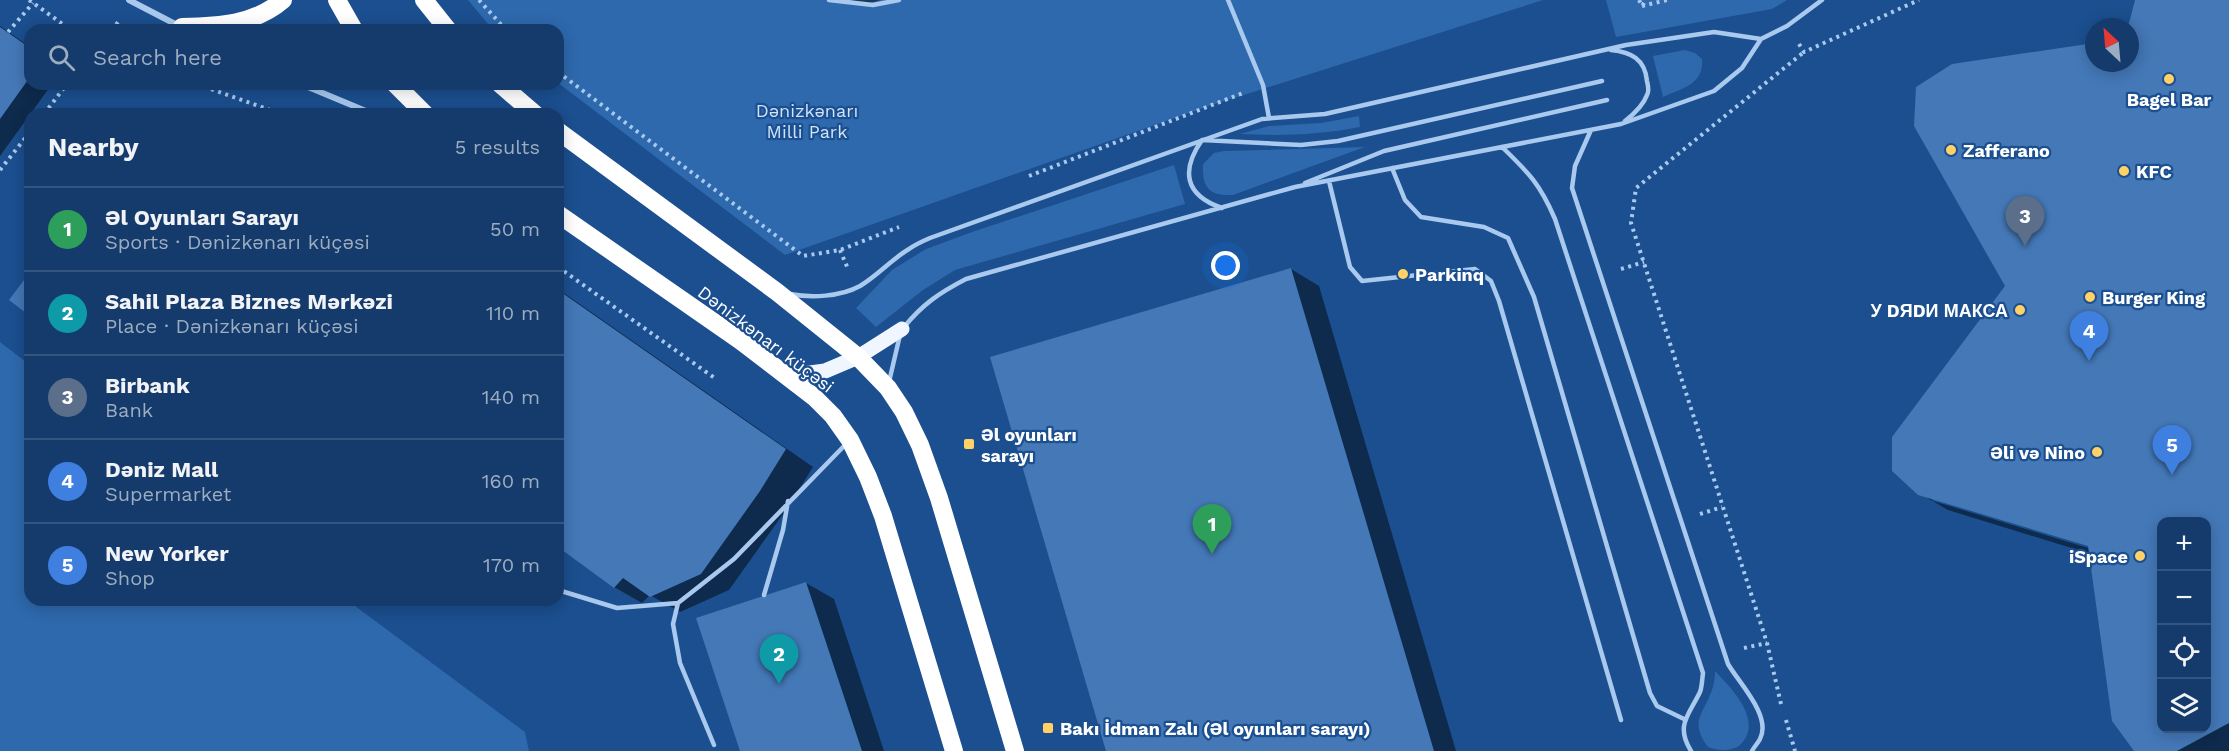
<!DOCTYPE html>
<meta charset="utf-8">
<style>
body{margin:0;font-family:"Work Sans",sans-serif;background:#1d4271;color:#f1f3f6}
.controls{position:absolute;right:18px;bottom:18px;display:grid;overflow:hidden;border-radius:12px;box-shadow:0 3px 15px #0003}
.controls button{width:54px;height:54px;display:grid;place-items:center;padding:0;border:0;border-bottom:2px solid #33557e;background:#143b6b;color:#f1f3f6;font:30px sans-serif}
.compass{position:absolute;left:2085px;top:18px;width:54px;height:54px;border-radius:50%;background:#143b6b;box-shadow:0 3px 15px #0003;rotate:334deg}
.you{position:absolute;left:1226px;top:266px;width:21px;height:21px;margin:-15px;border:4px solid #fff;border-radius:50%;background:#1a73e8;box-shadow:0 0 0 9px #1a73e833}
.badge{display:grid;place-items:center;width:39px;height:39px;border-radius:50%;background:#e69b98;color:#fff;font-size:20px;font-weight:700}
.pin{position:absolute;translate:-50% -50px;filter:drop-shadow(0 2px 3px #0008)}
.pin::after{content:'';position:absolute;top:32px;width:21px;height:18px;background:inherit;clip-path:polygon(0 0,100% 0,50% 100%)}
.list{margin:0;padding:0;list-style:none}
h2{display:flex;justify-content:space-between;align-items:center;height:78px;margin:0;padding:0 24px;font-size:26px}
h2 small{font-size:20px;font-weight:400;color:#9dadc1}
.list li{display:grid;grid-template-columns:39px 1fr auto;gap:18px;align-items:center;box-sizing:border-box;height:84px;padding:0 24px;border-top:2px solid #33557e}
.list b{display:block;font-size:22px;white-space:nowrap}
.list p{margin:0;font-size:20px;white-space:nowrap;color:#9dadc1}
.list em{font-size:20px;font-style:normal;color:#9dadc1}
.icon{flex:none;width:33px;height:33px;fill:none;stroke:currentColor;stroke-width:2;stroke-linecap:round;stroke-linejoin:round}
.map{position:relative;flex:none;width:2229px;height:751px;overflow:hidden}
.search{position:absolute;background:#143b6b;box-shadow:0 3px 15px #0003;left:24px;top:24px;width:540px;height:66px;display:flex;align-items:center;gap:15px;box-sizing:border-box;padding:0 21px;border-radius:18px;color:#9dadc1;font-size:22px}
.panel{position:absolute;background:#143b6b;box-shadow:0 3px 15px #0003;left:24px;top:108px;width:540px;height:498px;border-radius:18px}
.map>svg:first-child{display:block}
</style>
<div class="map">
<svg width="2229" height="751" viewBox="0 0 2229 751">
<rect width="100%" height="100%" fill="#1b4f8f"/>
<path fill="#2e69ad" d="M468,0H1543L1209,106L785,255L558,83V30H493Z
M1606,0H1787L1772,9L1616,37Z
M1685,50L1695,53L1702,59C1704,85 1682,88 1663,97L1653,56Z
M1359,116L1360,127C1318,135 1283,136 1240,134L1269,126L1321,123Z
M1365,147L1233,195C1209,196 1202,188 1203,164L1214,153L1224,151Z
M1174,165L1185,204L955,270L923,290L876,327L856,308L892,270L926,249L975,231Z
M0,342L30,365V600H347L525,732L529,751H0Z
M1715,671C1733,690 1765,722 1739,746C1730,751 1718,751 1708,747C1689,721 1703,715 1712,690C1714,684 1715,677 1715,671Z"/>
<path fill="#0007" fill-rule="evenodd" d="M852,0H881L862,5Z
M2137,0H2229V751H2136L2091,554L1948,510L1919,493L2007,286L2094,45V63H2130L2129,27ZM1929,496L2096,547L2095,550L1933,501ZM2162,522H2206V728H2162Z
M0,26L30,47V84H52L0,156Z
M1291,269L1319,286L1456,751H1108Z
M558,289L813,467L788,507L729,590L680,612L650,595L642,603L614,587L558,546Z
M806,583L834,599L884,751H741Z"/>
<path fill="#4478b7" fill-rule="evenodd" d="M2135,0H2229V723L2177,751H2134L2112,721L2088,546L1918,495L1892,471V437L2005,286L1914,126L1916,87L1952,64L2094,43V63H2130V27H2128ZM2162,522H2206V728H2162Z
M0,27L30,48V77L0,119Z
M1291,268L1434,751H1106L990,357Z
M30,272V316L9,300Z
M558,290L786,449L760,491L701,574L650,597L623,578L614,588L558,547Z
M806,582L862,751H740L696,618Z"/>
<g fill="none" stroke-linecap="round" stroke-linejoin="round">
<path stroke="#a9c9ee" stroke-width="4" stroke-dasharray="3 4.5" stroke-linecap="butt" d="M29,0L71,30
M479,0L506,30
M1639,0L1642,6L1646,0
M1642,6L1667,0
M111,30L121,19
M8,32L33,3
M1799,44L1804,52L1919,0
M558,72L803,256L840,250L899,227
M197,84L281,114
M44,114L67,84
M0,170L30,132
M1029,176L1243,93
M840,250L848,269
M558,267L716,379
M1621,269L1644,262
M1700,514L1722,507
M1744,648L1767,643
M1781,704L1767,643L1631,223L1636,188L1804,52
M1786,720L1795,751"/>
<path stroke="#a9c9ee" stroke-width="4.5" d="M829,0L873,5L899,0
M1228,0L1263,85L1269,118
M1611,50C1631,52 1645,59 1647,81C1648,85 1649,92 1647,95C1643,106 1634,114 1625,121
M1591,130L1575,166L1572,188L1728,664C1739,683 1772,716 1760,739C1758,743 1754,747 1752,751
M1502,147C1529,173 1540,184 1555,219L1703,673C1702,680 1702,687 1700,692C1689,715 1675,725 1691,751
M1392,168L1405,200L1421,217L1484,227L1508,238L1534,297L1650,693L1657,706L1684,719
M1329,181L1350,267L1362,281L1475,269L1491,281L1499,301L1621,720
M1305,183L1384,151L1607,100
M1222,208C1184,195 1181,170 1202,140L1301,145L1338,141L1602,81
M790,294C811,298 840,297 860,286C877,276 892,259 909,249C916,244 923,241 930,238L1262,119L1325,114L1626,45L1714,32L1761,39
M904,327C923,304 939,293 966,279L1295,187L1621,124L1714,91L1742,68L1761,39L1787,26L1822,0
M889,382L900,335
M558,590L617,608L678,603
M764,595L783,530L788,501
M714,745L680,663L673,624L678,603L734,559L846,444"/>
<path stroke="#a9c9ee" stroke-width="6" d="M129,0L179,26
M301,84L373,114"/>
<path stroke="#f0f6ff" stroke-width="15" d="M787,376L825,371L858,357L902,329"/>
<path stroke="#fff" stroke-width="18" d="M337,0L354,30
M424,0L448,30
M182,27C218,26 254,25 283,0
M395,84L425,114
M500,84L535,114
M558,131L777,292L858,357L888,388L904,412L920,445L939,498L1015,751
M558,214L741,341L814,397L833,416L850,440L868,477L883,516L954,751"/>
</g>
<g fill="#ffd166" stroke="#1b4f8f" stroke-width="2">
<circle cx="2169" cy="79" r="6"/>
<circle cx="1951" cy="150" r="6"/>
<circle cx="2124" cy="171" r="6"/>
<circle cx="1403" cy="274" r="6"/>
<circle cx="2090" cy="297" r="6"/>
<circle cx="2020" cy="310" r="6"/>
<rect x="963" y="438" width="12" height="12" rx="3"/>
<circle cx="2097" cy="452" r="6"/>
<circle cx="2140" cy="556" r="6"/>
<rect x="1042" y="722" width="12" height="12" rx="3"/>
</g>
<g text-anchor="middle" dominant-baseline="central" stroke-width="4.5" stroke-linejoin="round" paint-order="stroke">
<g font-size="18" font-weight="bold" fill="#fff" stroke="#1b4f8f" text-anchor="start">
<text x="2169" y="99" text-anchor="middle">Bagel Bar</text>
<text x="1963" y="150">Zafferano</text>
<text x="2136" y="171">KFC</text>
<text x="1415" y="274">Parkinq</text>
<text x="2102" y="297">Burger King</text>
<text x="2008" y="310" text-anchor="end">У DЯDИ МАКСА</text>
<text x="981" y="434">Əl oyunları<tspan x="981" dy="21">sarayı</tspan></text>
<text x="2085" y="452" text-anchor="end">Əli və Nino</text>
<text x="2128" y="556" text-anchor="end">iSpace</text>
<text x="1060" y="728">Bakı İdman Zalı (Əl oyunları sarayı)</text>
</g>
<g font-size="18" fill="#cfe3fa" stroke="#1b4f8f">
<text x="807" y="110">Dənizkənarı<tspan x="807" dy="21">Milli Park</tspan></text>
</g>
<g font-size="18" fill="#fff" stroke="#1b4f8f">
<text transform="translate(766 339) rotate(37)">Dənizkənarı küçəsi</text>
</g>
</g>
</svg>
<div class="controls">
<button>+</button>
<button>−</button>
<button><svg class="icon" aria-label="locate" viewBox="0 0 24 24"><circle cx="12" cy="12" r="6"/><path d="M12 2v4M12 18v4M2 12h4M18 12h4"/></svg></button>
<button><svg class="icon" aria-label="layers" viewBox="0 0 24 24"><path d="M12 4l9 5-9 5-9-5zM3 14l9 5 9-5"/></svg></button>
</div>
<svg class="compass" viewBox="-18 -18 36 36"><path d="M0-13l5 13h-10z" fill="#e53935"/><path d="M0 13l5-13h-10z" fill="#9dadc1"/></svg>
<div class="you"></div>
<div class="pin badge" style="left:1212px;top:554px;background:#2e9e5b">1</div>
<div class="pin badge" style="left:779px;top:684px;background:#0f9aa8">2</div>
<div class="pin badge" style="left:2025px;top:246px;background:#5c6f8a">3</div>
<div class="pin badge" style="left:2089px;top:361px;background:#3f7fe0">4</div>
<div class="pin badge" style="left:2172px;top:475px;background:#3f7fe0">5</div>
<div class="search"><svg class="icon" aria-label="search" viewBox="0 0 24 24"><circle cx="10" cy="10" r="6"/><path d="M15 15l6 6"/></svg>Search here</div>
<section class="panel">
<h2>Nearby<small>5 results</small></h2>
<ul class="list">
<li><span class="badge" style="background:#2e9e5b">1</span><div><b>Əl Oyunları Sarayı</b><p>Sports · Dənizkənarı küçəsi</p></div><em>50 m</em></li>
<li><span class="badge" style="background:#0f9aa8">2</span><div><b>Sahil Plaza Biznes Mərkəzi</b><p>Place · Dənizkənarı küçəsi</p></div><em>110 m</em></li>
<li><span class="badge" style="background:#5c6f8a">3</span><div><b>Birbank</b><p>Bank</p></div><em>140 m</em></li>
<li><span class="badge" style="background:#3f7fe0">4</span><div><b>Dəniz Mall</b><p>Supermarket</p></div><em>160 m</em></li>
<li><span class="badge" style="background:#3f7fe0">5</span><div><b>New Yorker</b><p>Shop</p></div><em>170 m</em></li>
</ul>
</section>
</div>
